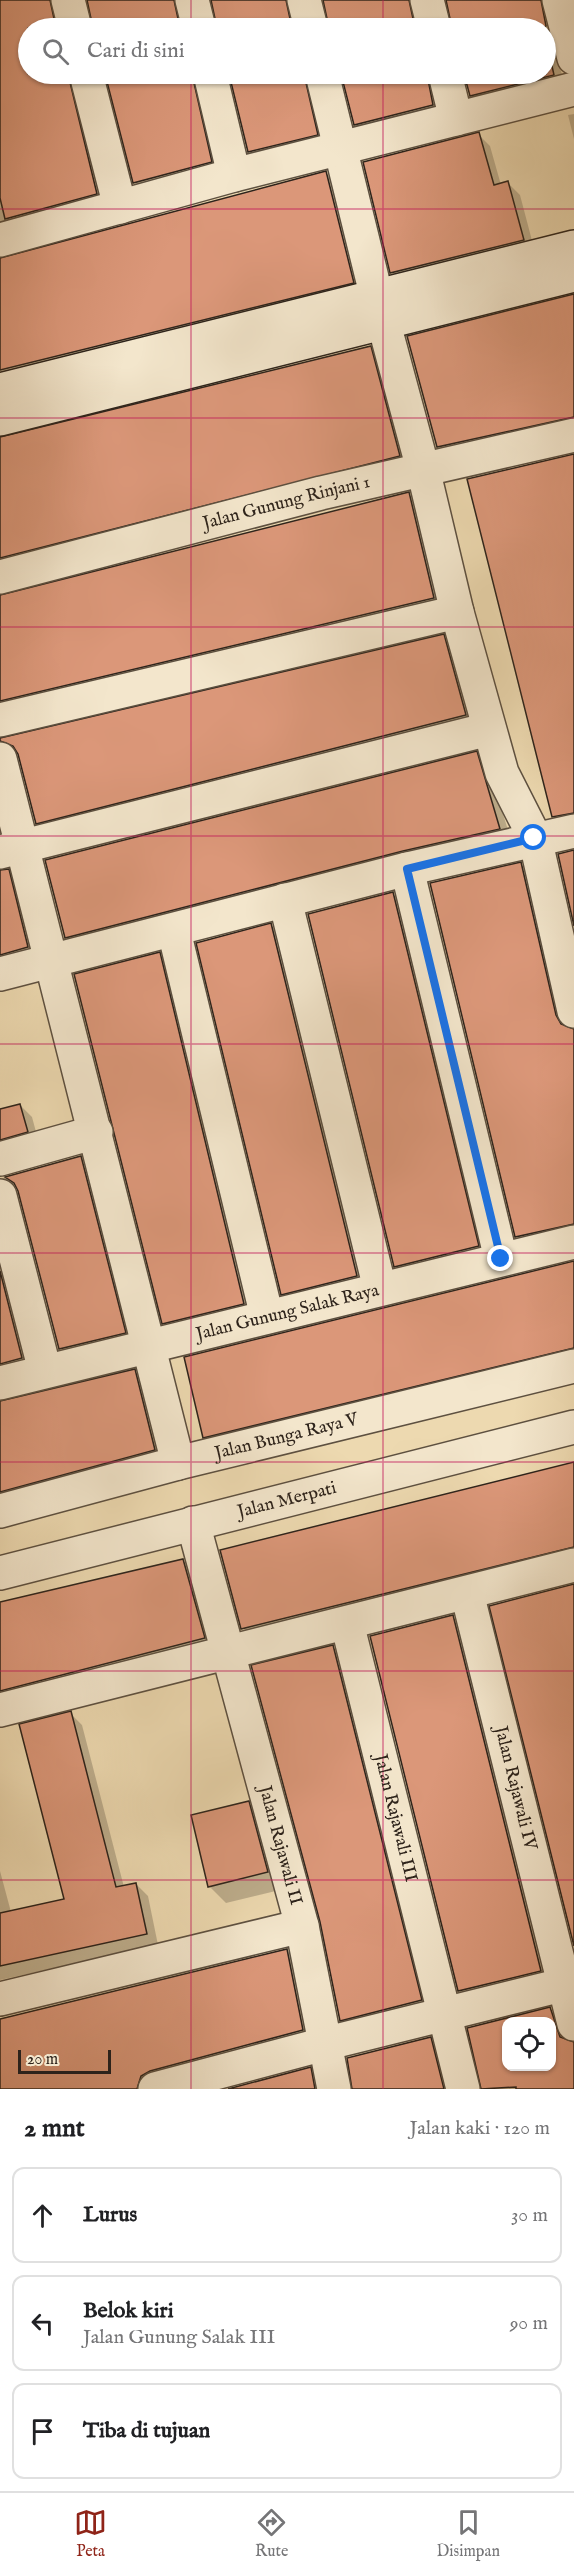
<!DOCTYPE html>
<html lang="id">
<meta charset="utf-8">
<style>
body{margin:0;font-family:"IM FELL English",serif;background:#f6f6f6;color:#202124}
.controls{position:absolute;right:18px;bottom:18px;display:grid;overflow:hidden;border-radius:12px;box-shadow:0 2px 4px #0004}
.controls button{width:54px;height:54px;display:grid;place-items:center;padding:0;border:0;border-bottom:2px solid #e0e0e0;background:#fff;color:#202124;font:30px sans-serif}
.scale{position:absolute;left:18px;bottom:15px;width:93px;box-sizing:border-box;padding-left:6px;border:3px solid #2d231b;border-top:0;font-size:16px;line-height:21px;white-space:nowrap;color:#2d231b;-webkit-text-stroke:4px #f3e6cc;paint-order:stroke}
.stop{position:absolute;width:18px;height:18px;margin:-14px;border:4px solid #1a73e8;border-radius:50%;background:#fff}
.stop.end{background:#1a73e8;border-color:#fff;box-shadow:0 2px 6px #0008}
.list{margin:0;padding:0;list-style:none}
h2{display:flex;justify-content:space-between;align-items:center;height:78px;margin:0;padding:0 24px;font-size:26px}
h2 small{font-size:20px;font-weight:400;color:#757577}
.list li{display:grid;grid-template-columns:39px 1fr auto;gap:18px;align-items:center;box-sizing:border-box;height:96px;margin:0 12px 12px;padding:0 12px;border:2px solid #e0e0e0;border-radius:12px}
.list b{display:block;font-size:22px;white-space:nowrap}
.list p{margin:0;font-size:20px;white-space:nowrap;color:#757577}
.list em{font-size:20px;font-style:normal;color:#757577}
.icon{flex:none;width:33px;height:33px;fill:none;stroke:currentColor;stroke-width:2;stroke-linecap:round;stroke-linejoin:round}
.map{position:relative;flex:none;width:574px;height:2089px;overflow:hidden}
.search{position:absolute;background:#fff;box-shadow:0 2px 4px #0004;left:18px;right:18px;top:18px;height:66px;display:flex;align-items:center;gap:15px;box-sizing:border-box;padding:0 21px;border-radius:33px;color:#757577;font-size:22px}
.sheet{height:402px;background:#fff}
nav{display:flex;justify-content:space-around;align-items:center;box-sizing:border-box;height:84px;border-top:2px solid #e0e0e0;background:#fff;font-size:16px;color:#757577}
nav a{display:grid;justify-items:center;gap:3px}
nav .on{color:#8f2418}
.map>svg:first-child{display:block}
</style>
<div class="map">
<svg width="574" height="2089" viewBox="0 0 574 2089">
<rect width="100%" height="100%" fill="#edd9b0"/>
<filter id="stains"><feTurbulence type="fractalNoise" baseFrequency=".00333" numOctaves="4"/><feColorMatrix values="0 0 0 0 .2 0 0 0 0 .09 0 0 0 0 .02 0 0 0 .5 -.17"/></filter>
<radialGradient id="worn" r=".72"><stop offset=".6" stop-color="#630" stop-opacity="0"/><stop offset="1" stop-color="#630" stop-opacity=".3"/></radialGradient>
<path fill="#0003" fill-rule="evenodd" d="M0,0H66L65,28H28V74H84L108,205L0,238Z
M87,0H190L188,28H95Z
M213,0H302L300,28H219Z
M325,0H425L423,28H329Z
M448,0H557L553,39L565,87L483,107L471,95L464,74H546V28H453Z
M107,74H208L223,174L147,195L135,183Z
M231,74H320L329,146L261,163L249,151Z
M343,74H443L445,117L367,137L355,125Z
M574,114V139L568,115Z
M478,134L490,146L501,185L508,183L520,195L535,252L404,285L392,273L365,163Z
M326,173L338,185L365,294L0,383V260Z
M574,296V430L450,458L438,446Z
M370,348L382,360L411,467L0,575V440Z
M574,456V827L565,828L553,816Z
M409,494L421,506L445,610L0,717V597Z
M443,636L455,648L477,727L49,835L37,823L17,752H8L0,756V740Z
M476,753L488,765L511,840L78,949L66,937Z
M521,864L533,876L567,1029L574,1031V1239L528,1248L516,1236Z
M0,871H8L20,883L39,959L0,971Z
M393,894L404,905L489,1258L407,1278L395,1266Z
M271,925L283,937L368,1287L294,1306L282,1294Z
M159,954L171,966L255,1315L175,1335L164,1323Z
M20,1105L32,1117L39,1143L0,1157V1111Z
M81,1157L92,1169L137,1344L72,1360L60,1348L19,1189H7L0,1193V1179Z
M0,1240L33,1370L0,1380Z
M574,1263V1361L216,1449L205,1437Z
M134,1371L146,1383L166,1461L0,1509V1403Z
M574,1464V1560L254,1640L243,1628Z
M183,1560L195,1572L216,1650L0,1708V1604Z
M453,1617L464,1628L552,1982L471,2002L459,1991L371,1637Z
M333,1647L344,1658L432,2012L353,2032L341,2020Z
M70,1713L82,1725L124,1887L136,1884L148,1896L158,1945L0,1980V1871L11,1912L65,1900Z
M248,1803L265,1820L284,1889L226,1903L209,1886Z
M287,1950L299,1962L314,2042L153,2089H0V2020Z
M550,2009L562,2021L568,2043L574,2044V2089H483L469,2029ZM506,2022H552V2066H506Z
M430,2039L442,2050L452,2089H353Z
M310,2069L322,2081L324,2089H234Z"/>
<path fill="#db9779" stroke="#2d231b" stroke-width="1.5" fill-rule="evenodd" d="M0,0H50L56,28H28V74H68L97,194L5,219L0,198Z
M87,0H174L180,28H93Z
M211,0H286L292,28H217Z
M323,0H409L415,28H329Z
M446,0H541L546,26L543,28H452Z
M546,40L554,75L470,96L464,74H546Z
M105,74H192L212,162L133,183Z
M229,74H304L318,135L248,152Z
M341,74H427L433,105L354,125Z
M479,132L494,185L508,181L524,240L390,273L363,162Z
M326,171L354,283L0,370V258Z
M574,294V417L437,447L407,336Z
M371,346L400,456L0,558V437Z
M574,454V813L552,817L467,479Z
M409,492L434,598L0,701V595Z
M444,634L466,715L36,824L18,754L13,746L0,741V738Z
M477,751L500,829L403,851L65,938L45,860Z
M574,850V926L558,854Z
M521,862L556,1015L561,1024L574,1029V1224L515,1237L430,883Z
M9,869L28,947L0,955V870Z
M393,892L479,1246L394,1267L308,914Z
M271,923L357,1276L281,1295L196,943Z
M160,952L244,1304L162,1324L74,974Z
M20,1104L28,1132L0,1140V1109Z
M81,1156L126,1333L59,1349L18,1191L14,1183L5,1177Z
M574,1261V1348L203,1438L184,1357Z
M0,1271L22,1358L0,1364Z
M135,1369L155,1450L0,1492V1401Z
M574,1462V1547L241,1629L220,1550Z
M183,1559L205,1638L0,1691V1602Z
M574,1584V1946L489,1606Z
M453,1615L541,1971L458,1991L370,1636Z
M333,1645L422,2000L340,2021L320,1922L251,1665Z
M71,1711L116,1887L136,1883L147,1934L0,1966V1913L64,1899L19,1724Z
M249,1801L268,1872L208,1887L191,1815Z
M287,1949L303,2030L150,2071L141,2076L137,2089H0V2019Z
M550,2007L560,2037L574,2042V2089H516V2087L481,2089L467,2028ZM507,2022H552V2067H507Z
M431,2037L444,2089H352L347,2058Z
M311,2067L315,2089H228Z"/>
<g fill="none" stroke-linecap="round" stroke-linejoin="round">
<defs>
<g id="street">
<path d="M68,0L75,28"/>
<path d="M192,0L199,28"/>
<path d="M304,0L311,28"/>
<path d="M427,0L434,28"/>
<path d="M559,0L574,58"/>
<path d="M86,74L120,207"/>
<path d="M210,74L234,175"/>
<path d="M322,74L377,298L423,469L457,612L502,773L535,838L574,1011"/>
<path d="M445,74L456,119"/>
<path d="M0,240L234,175L574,89"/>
<path id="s1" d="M0,577L321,493L574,435"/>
<path d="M0,720L457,612"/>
<path d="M0,759L178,1463"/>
<path d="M0,852L489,729"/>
<path d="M407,869L501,1259"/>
<path d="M285,900L380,1289"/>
<path d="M174,931L267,1317"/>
<path d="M0,974L407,869L574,831"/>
<path d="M0,1159L96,1132"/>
<path d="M0,1196L45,1371"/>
<path id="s2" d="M0,1383L574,1242"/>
<path id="s3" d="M0,1511L178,1463L574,1366"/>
<path id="s4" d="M193,1523L302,1926L334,2089"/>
<path id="s5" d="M0,1573L574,1427"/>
<path id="s6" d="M467,1593L574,2024"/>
<path id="s7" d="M347,1623L463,2089"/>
<path d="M0,1710C191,1660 383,1614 574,1565"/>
<path d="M0,1999L302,1926"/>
<path d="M155,2089L324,2044L574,1982"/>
</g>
<path id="secondary" d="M0,390L574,247
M0,419L574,275"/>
</defs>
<use href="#street" stroke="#5d5040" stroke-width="36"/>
<use href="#secondary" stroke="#2d231b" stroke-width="36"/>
<use href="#street" stroke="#f3e6cc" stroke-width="33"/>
<use href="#secondary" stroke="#f3e6cc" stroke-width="33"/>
</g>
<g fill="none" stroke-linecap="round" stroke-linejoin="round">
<path stroke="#1a73e8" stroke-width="8" d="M501,1259L407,869L534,838"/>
</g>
<path fill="none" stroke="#c2185b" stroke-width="1.5" stroke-opacity="0.55" d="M191,0V28M383,0V28M191,74V2089M383,74V2089M0,209H574M0,418H574M0,627H574M0,836H574M0,1044H574M0,1253H574M0,1462H574M0,1671H574M0,1880H574"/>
<g text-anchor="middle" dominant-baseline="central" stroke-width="4.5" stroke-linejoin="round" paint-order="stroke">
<g font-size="18" fill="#2d231b" stroke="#f3e6cc">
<text stroke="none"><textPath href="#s1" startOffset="296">Jalan Gunung Rinjani 1</textPath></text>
<text stroke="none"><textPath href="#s2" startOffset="296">Jalan Gunung Salak Raya</textPath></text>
<text stroke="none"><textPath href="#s3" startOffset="296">Jalan Bunga Raya V</textPath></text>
<text stroke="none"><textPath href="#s5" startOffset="296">Jalan Merpati</textPath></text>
<text stroke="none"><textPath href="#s6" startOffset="201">Jalan Rajawali IV</textPath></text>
<text stroke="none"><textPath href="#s7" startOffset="201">Jalan Rajawali III</textPath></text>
<text stroke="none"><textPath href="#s4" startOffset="334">Jalan Rajawali II</textPath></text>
</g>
</g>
<rect width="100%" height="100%" filter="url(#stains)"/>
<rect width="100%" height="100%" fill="url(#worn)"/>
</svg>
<div class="controls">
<button><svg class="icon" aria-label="locate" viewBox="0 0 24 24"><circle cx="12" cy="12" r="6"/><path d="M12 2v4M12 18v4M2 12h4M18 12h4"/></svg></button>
</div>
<div class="scale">20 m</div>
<div class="stop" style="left:534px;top:838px"></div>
<div class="stop end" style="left:501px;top:1259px"></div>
<div class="search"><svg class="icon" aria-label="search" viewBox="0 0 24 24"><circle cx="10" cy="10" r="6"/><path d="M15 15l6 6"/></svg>Cari di sini</div>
</div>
<section class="sheet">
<h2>2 mnt<small>Jalan kaki · 120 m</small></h2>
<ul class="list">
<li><svg class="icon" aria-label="ahead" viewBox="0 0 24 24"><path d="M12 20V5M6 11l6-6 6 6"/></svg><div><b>Lurus</b></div><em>30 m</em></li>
<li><svg class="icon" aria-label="left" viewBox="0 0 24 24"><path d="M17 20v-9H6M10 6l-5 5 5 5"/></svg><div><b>Belok kiri</b><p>Jalan Gunung Salak III</p></div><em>90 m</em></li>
<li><svg class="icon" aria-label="arrive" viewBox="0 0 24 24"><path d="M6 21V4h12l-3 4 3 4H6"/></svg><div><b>Tiba di tujuan</b></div></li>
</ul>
</section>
<nav>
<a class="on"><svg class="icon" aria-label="map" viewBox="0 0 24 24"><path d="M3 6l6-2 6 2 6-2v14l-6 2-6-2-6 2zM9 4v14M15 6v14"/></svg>Peta</a>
<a><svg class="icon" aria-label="directions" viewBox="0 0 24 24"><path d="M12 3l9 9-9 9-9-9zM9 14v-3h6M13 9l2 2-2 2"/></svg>Rute</a>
<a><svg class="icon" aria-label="saved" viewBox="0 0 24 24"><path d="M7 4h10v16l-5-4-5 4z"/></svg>Disimpan</a>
</nav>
